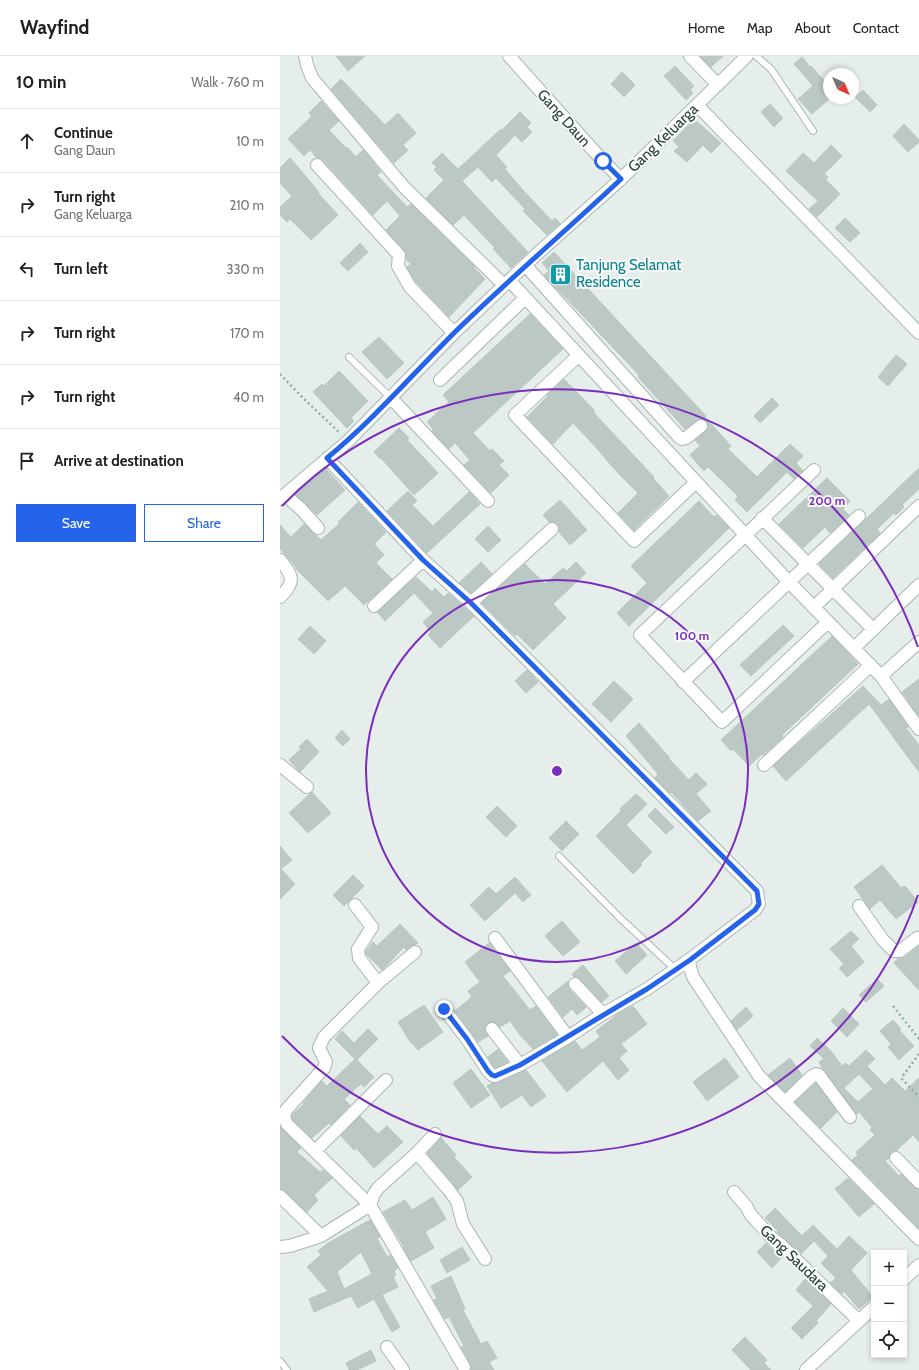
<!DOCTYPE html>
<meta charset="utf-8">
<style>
body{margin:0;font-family:Cabin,sans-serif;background:#f6f6f6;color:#202124}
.controls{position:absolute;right:12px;bottom:12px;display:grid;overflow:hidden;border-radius:0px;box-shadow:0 2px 6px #0003}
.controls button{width:36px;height:36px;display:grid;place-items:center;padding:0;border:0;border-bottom:1px solid #e0e0e0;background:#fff;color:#202124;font:20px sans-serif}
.compass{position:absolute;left:543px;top:12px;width:36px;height:36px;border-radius:50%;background:#fff;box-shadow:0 2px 6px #0003;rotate:136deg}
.stop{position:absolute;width:12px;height:12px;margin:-9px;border:3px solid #2563eb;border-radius:50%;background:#fff}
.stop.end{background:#2563eb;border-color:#fff;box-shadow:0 1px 4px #0008}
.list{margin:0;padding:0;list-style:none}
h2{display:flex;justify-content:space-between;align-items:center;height:52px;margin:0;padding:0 16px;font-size:17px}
h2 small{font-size:13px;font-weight:400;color:#757577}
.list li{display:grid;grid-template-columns:26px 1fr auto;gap:12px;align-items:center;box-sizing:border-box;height:64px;padding:0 16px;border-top:1px solid #e0e0e0}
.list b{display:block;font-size:15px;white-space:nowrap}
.list p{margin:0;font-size:13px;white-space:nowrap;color:#757577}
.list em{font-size:13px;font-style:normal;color:#757577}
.actions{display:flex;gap:8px;padding:12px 16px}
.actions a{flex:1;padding:9px 0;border:1px solid #2563eb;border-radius:0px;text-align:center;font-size:14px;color:#2563eb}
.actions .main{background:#2563eb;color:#fff}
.icon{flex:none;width:22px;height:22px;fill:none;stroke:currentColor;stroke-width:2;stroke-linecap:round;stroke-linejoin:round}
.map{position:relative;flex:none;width:639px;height:1314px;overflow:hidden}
header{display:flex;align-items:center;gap:24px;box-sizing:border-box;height:56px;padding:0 20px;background:#fff;border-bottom:1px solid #e0e0e0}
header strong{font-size:19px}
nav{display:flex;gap:22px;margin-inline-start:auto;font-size:14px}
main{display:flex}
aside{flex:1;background:#fff}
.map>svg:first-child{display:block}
</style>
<header>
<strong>Wayfind</strong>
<nav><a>Home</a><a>Map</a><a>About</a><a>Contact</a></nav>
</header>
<main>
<aside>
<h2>10 min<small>Walk · 760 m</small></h2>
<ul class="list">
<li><svg class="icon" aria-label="ahead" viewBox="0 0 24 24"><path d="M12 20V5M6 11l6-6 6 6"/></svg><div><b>Continue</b><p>Gang Daun</p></div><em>10 m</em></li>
<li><svg class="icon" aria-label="right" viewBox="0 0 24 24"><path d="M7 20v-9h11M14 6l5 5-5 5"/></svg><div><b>Turn right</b><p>Gang Keluarga</p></div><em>210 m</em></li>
<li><svg class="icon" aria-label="left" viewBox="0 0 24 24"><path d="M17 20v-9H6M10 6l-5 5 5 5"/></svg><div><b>Turn left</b></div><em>330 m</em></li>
<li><svg class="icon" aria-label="right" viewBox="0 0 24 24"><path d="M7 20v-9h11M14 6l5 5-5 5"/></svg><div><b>Turn right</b></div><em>170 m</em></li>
<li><svg class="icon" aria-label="right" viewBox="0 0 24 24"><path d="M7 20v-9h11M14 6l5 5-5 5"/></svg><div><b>Turn right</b></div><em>40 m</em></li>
<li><svg class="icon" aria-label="arrive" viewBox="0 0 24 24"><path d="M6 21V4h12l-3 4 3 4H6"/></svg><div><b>Arrive at destination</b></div></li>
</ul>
<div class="actions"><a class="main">Save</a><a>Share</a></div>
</aside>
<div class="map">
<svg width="639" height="1314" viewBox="0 0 639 1314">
<rect width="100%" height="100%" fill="#e6eeeb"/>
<path fill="#bcc8c4" stroke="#b9c7c2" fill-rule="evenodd" d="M56,0H85L68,15Z
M420,0H443L431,11Z
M522,1L530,11L531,10L549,30V43L532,58L518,43L533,30L514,8Z
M395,10L414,30L410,34L413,37L406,44L384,20Z
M342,16L355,29L344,41L331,28Z
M61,23L105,69L118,57L136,77L123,89L128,94L114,107L51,33Z
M583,34L597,49L590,56L575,41Z
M41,45L59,65L49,74L66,92L67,91L76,101L83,94L101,116L97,119L127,151L131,148L193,209L196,214L205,223L169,261L136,226L127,211L131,208L126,203V196L106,174L120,160L107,145L93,159L43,104L37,102L30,94L24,100L8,83L32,60L29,57Z
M490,48L503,62L494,71L481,56Z
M240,56L251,67L247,71L252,76L242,86L235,79L216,99L227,111L225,113L242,133L272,165L275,162L280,167L267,179L243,155L245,153L216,122L212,126L198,111L182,125L248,196L231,212L213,193L215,192L184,159L173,169L146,142L164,124L154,114L157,111L152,107L162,97L178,113L221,73L222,74Z
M414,63L441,87L431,97L423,89L407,106L394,95L399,91L393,85Z
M624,68L639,84V86L628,96L613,80Z
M551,89L562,100L544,118L548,121L546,124L560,138L537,161L529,153L538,145L506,115L523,97L534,107Z
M10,102L39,136L38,137L58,159L31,184L10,163L7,166L0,159V151L12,140L0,127V112Z
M565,162L580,177L570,186L555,172Z
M80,187L88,196L68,215L60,207Z
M274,196L426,360L425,361L451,390L448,393L477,421L510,388L523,400L516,407L523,415L514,423L507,416L467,456L455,444L458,440L428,411L424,415L410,399L420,390L415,384L428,373V368L427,365L423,363H419L405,373L358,321L359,319L264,219L269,215L262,207Z
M250,258L283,293L193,377L210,395L212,393L224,405L219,409L229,419L211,437L184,409L190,404L175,387L169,393L152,375L154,374L147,366L169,346L163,339Z
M99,281L124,307L107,323L82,296Z
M616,299L627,308L608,330L598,321Z
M59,315L88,345L71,362L74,365L67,372L33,336L42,328L44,330Z
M284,323L315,355L313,356L374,421L373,422L389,440L354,474L338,457L358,437L336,415L313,388L293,367L273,388L247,361L268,340L267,339Z
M492,342L499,349L480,367L474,360Z
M119,372L129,382L127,384L158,417L134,439L101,402L100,403L94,396Z
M639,412V433L622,449L624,451L616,459L614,457L597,473L600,477L553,522L539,508Z
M46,413L65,434L37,459L16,439Z
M547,422L570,445L563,453L569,459L550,477L545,471L523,492L499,468Z
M128,435L137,445L132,449L153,470L189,436L200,448L147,497L107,455Z
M280,444L307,474L290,489L279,476V472L278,468L274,466H269L263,459Z
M419,445L434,461L436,459L449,472L349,570L337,557L367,527L351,510Z
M78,446L106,476L94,488L104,499L96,507L112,523L84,549L65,530L48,545L15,512L16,511L0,493V469L11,481L24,468L41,484L60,467L58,466Z
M208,470L221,484L208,496L195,483Z
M201,506L212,518L191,537L179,527Z
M296,506L306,517L273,548L286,562L253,594L237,578L235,580L202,547L245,508L265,528L283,512L287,515Z
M136,521L152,536L155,532L164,541L168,537L194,560L160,592L148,579L151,576L143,566L153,557L134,537L105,565L97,556Z
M503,569L514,580L471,620L460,609Z
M30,570L46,585L34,598L18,583Z
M552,580L578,608L502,679L503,681L483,699L482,698L469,710L453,693L451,695L441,684Z
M247,614L258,626L246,637L235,625Z
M639,623V660L622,636Z
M334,625L353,643L331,666L312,648Z
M583,630L601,649L609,643L628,671L626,672L639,689V716L589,648L506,725L493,710Z
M359,667L390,702L389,703L409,724L416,717L427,728L416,738L431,755L418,765L391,736L390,737L375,722L378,718L346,680Z
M62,674L70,683L63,690L55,682Z
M27,683L39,696L20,716L9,704L21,693L19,691Z
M32,736L51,757L28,777L9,757Z
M356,738L367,748L346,769L372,796L360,808L362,809L353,818L316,780L341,755L340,753Z
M217,750L237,770L226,781L206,761Z
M375,752L394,771L386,778L368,760Z
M286,765L299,778L282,795L269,782Z
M0,790L12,804L1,813L15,828L0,843Z
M602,809L621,832L625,830L638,846L616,863L600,844L590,853L574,831Z
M73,819L84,830L64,850L53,839Z
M235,821L251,839L243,846L235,837L205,865L190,849L209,831L216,838Z
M282,865L300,886L283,900L265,880Z
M120,868L138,887L131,890L126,894L124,891L102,914L86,898V895L93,886L97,890Z
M571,875L579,883L571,890L584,906L567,921L559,912L564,908L550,893Z
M209,887L230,915L223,920L250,954L256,950L277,979L253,993L240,979L230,965L220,971L214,966L208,967L205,970V974L208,980L198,986L175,955L192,941L188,935L200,926L185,906Z
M356,887L367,899L346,918L335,905Z
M639,890V934L614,907L618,902L625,901Z
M303,909L329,940L322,946L300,923L294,921L292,918Z
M597,923L604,930L586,946L579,939Z
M288,925V929L289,933L306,951L297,959L292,953L283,961L268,941Z
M144,949L163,976L138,994L132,987H131L118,966Z
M353,950L367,968L341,988L347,995L339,1002L349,1014L338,1024L323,1005L287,1036L262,1005L295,985L302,994L320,981L316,975L338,958Z
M466,951L473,960L457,974L451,965Z
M563,952L579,968L567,981L551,965Z
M613,964L621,973L619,974L634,990L619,1004L608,991L611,988L600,975Z
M88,973L98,983L77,1004L94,1021L84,1031L81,1028L64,1043L70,1049L51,1069L49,1067L32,1082L13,1064L12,1061L13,1058L24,1048L23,1047L42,1025L47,1030L75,1003L55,983L62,975L74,987Z
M537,982L551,995L562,1010L566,1007L569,1010L586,994L595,1003L587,1010L605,1029L612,1022L625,1035L639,1022V1086L633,1079L616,1095L611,1096L609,1102L605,1105L619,1120L621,1118L634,1131L639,1133V1172L572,1104L578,1099L576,1096L595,1079L590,1074L592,1071L579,1056L577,1058L543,1013L539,1006L544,1003L530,990ZM579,1018L593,1033L578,1046L564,1032Z
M218,993L228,1006L215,1012L208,1001Z
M445,1002L459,1021L427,1045L413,1026Z
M510,1002L522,1019L505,1036L488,1019Z
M191,1013L210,1039L191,1052L173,1027Z
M246,1014L266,1040L251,1051L242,1039L221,1052L207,1030L212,1027H218Z
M536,1027L557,1056L541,1072L515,1046Z
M80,1060L98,1078L107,1070L123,1086L94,1112L76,1092L74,1094L61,1080Z
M0,1071L21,1092L17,1096L40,1116L43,1114L52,1122L34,1139L38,1144L27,1156L5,1135L0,1133Z
M161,1082L176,1099L174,1101L192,1121L178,1134L147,1097Z
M568,1122L594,1148L579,1161L555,1133Z
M153,1141L166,1163L145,1176L154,1192L131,1205L123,1191H124L103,1156L125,1144L132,1154Z
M495,1152L522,1180L533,1169L557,1193L569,1180L587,1197L571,1214L593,1241L579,1253L564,1235L562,1238L550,1227L556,1222L541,1207L548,1200L534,1185L521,1198L497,1176L498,1175L485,1162Z
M90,1164L100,1181L97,1182L107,1201L110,1199L118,1212L114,1215L116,1219L113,1220L118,1231L102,1239L120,1271L112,1276L94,1243L78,1252L71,1240L34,1256L29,1243L48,1235L27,1211L41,1199L38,1195L48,1187ZM81,1196L92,1218L64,1233L57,1216Z
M486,1187L502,1201L492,1212L477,1196Z
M182,1191L190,1204L167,1217L160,1204Z
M171,1220L185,1253L183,1254L201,1288L207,1285L217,1302L209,1306L214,1314H191L190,1307L181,1291L184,1290L169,1261L165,1263L154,1244L157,1243L151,1230Z
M525,1223L551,1248L536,1265L538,1267L522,1283L511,1272L533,1250L516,1234Z
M465,1281L487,1304L484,1307L491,1314H471L452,1294Z
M91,1294L96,1305L77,1314H69L66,1307Z"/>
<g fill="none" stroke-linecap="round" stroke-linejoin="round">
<defs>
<path id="lane" d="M476,0L491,13L533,75
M69,301L111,342
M279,800L340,862L395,913
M0,1305L7,1314"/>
<path id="street" d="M25,0L27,9L32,22L124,131L224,229
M229,0L323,105L341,123
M410,0L438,29
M417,49L639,277
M37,109L119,199L118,210L130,231L174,277
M246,210L399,381L402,383L406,382L421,370
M230,225L509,526L601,620L639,673
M299,299L235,359L354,485L416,426
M160,324L245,242
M111,342L208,445
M47,402L143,504L191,547L477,835L479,848L475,854L409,904
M534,414L360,579L442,666L548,566
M5,439L21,453L38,472
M0,443L68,385L174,277L257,198L341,123L467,0
M482,462L593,573
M0,504C13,519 16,526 0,541
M191,547L272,473
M94,550L143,504
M534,551L639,450
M574,592L639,529
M601,620L639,586
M403,626L579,460
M0,709L27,731
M484,709L591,609
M75,849L92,871L78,893L79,902L98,927
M579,850L603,884L614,895H620L637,882H639
M215,882L288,981
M135,896L98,927L44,981L39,992L46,1006L44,1012L6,1054L4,1062L7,1068L90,1149L184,1311
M295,928L323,958
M164,953L187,983L208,1015L212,1019L215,1020L240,1009L288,981L323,958L367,933L409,904L410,911L413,921L479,1020L639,1183
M212,973L240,1009
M505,1046L531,1021L536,1018L539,1019L570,1061
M35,1095L106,1024
M137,1097L168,1133L177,1145L183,1168L205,1203
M616,1102L639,1126
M454,1136L466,1150L471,1159L492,1182L500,1188L579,1265
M0,1140L41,1180
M90,1149L94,1138L98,1132L137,1097L155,1078
M0,1191L10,1190L41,1180L90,1149
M624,1223L639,1209
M107,1291L123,1314
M526,1314L594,1251"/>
</defs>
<use href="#lane" stroke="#a9b6b2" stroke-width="8"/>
<use href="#street" stroke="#a9b6b2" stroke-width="14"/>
<path stroke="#8aaea5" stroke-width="2.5" stroke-dasharray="2 3" stroke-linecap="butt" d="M0,318L23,342L60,377
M613,950L639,983
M639,998L622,1021V1023L639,1041"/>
<use href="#lane" stroke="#fff" stroke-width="6"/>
<use href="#street" stroke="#fff" stroke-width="12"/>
</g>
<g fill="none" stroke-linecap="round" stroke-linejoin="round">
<path stroke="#2563eb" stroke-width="5" d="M164,953L187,983L208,1015L212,1019L215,1020L240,1009L367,933L410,904L475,854L479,848L477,835L191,547L143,504L47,402C93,364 132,319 174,277C228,224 286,175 341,123L323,105"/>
</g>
<g fill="none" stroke="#7b2cbf" stroke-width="2">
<circle cx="277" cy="715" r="191"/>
<path d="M638 839A382 382 0 0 1 2 980M2 450A382 382 0 0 1 638 591"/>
</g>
<defs>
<symbol id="building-square" viewBox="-11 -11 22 22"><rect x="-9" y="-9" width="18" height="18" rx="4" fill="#0f9aa8" stroke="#f7faf9"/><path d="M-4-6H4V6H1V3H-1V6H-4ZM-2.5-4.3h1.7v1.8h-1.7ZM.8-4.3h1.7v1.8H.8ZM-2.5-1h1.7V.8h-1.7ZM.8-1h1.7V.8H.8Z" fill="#fff"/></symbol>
</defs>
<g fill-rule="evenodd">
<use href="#building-square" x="268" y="206" width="25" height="25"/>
</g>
<g text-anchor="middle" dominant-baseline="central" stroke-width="4" stroke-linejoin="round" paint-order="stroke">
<g font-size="15" fill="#273e39" stroke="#f7faf9">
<text transform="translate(284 62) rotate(48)">Gang Daun</text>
<text transform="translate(383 82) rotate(-44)">Gang Keluarga</text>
<text transform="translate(514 1202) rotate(44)">Gang Saudara</text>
</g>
<g font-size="15" fill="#0d838f" stroke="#f7faf9" text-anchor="start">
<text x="296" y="209">Tanjung Selamat<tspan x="296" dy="17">Residence</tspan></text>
</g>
</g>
<circle cx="277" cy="715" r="6" fill="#7b2cbf" stroke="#f7faf9" stroke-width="2"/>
<g font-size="12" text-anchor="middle" font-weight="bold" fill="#7b2cbf" stroke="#f7faf9" stroke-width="4" stroke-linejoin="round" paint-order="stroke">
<text x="547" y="449">200 m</text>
<text x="412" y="584">100 m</text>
</g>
</svg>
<div class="controls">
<button>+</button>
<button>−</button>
<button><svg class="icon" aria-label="locate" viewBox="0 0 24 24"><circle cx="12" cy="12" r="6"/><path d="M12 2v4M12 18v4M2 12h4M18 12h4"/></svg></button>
</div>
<svg class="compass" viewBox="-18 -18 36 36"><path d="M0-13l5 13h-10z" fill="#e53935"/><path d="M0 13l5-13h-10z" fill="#757577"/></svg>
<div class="stop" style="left:323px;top:105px"></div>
<div class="stop end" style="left:164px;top:953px"></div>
</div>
</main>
